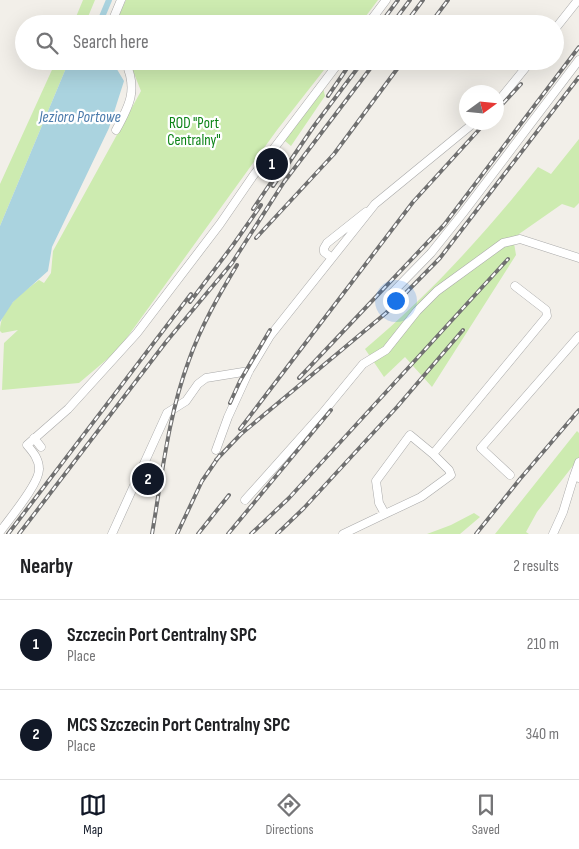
<!DOCTYPE html>
<style>
body{margin:0;font-family:"Sofia Sans Condensed",sans-serif;background:#f2f2f2;color:#202124}
.compass{position:absolute;left:459px;top:85px;width:45px;height:45px;border-radius:50%;background:#fff;box-shadow:0 5px 20px #0002;rotate:75deg}
.you{position:absolute;left:395px;top:300px;width:18px;height:18px;margin:-12px;border:4px solid #fff;border-radius:50%;background:#1a73e8;box-shadow:0 0 0 8px #1a73e833}
.badge{display:grid;place-items:center;width:32px;height:32px;border-radius:50%;background:#111827;color:#fff;font-size:16px;font-weight:700}
.pin{position:absolute;translate:-50% -50%;border:2px solid #fff;box-shadow:0 1px 5px #0006}
.list{margin:0;padding:0;list-style:none}
h2{display:flex;justify-content:space-between;align-items:center;height:65px;margin:0;padding:0 20px;font-size:21px}
h2 small{font-size:16px;font-weight:400;color:#757577}
.list li{display:grid;grid-template-columns:32px 1fr auto;gap:15px;align-items:center;box-sizing:border-box;height:90px;padding:0 20px;border-top:1px solid #e0e0e0}
.list b{display:block;font-size:19px;white-space:nowrap}
.list p{margin:0;font-size:16px;white-space:nowrap;color:#757577}
.list em{font-size:16px;font-style:normal;color:#757577}
.icon{flex:none;width:28px;height:28px;fill:none;stroke:currentColor;stroke-width:2;stroke-linecap:round;stroke-linejoin:round}
.map{position:relative;flex:none;width:579px;height:534px;overflow:hidden}
.search{position:absolute;background:#fff;box-shadow:0 5px 20px #0002;left:15px;right:15px;top:15px;height:55px;display:flex;align-items:center;gap:12px;box-sizing:border-box;padding:0 18px;border-radius:28px;color:#757577;font-size:19px}
.sheet{height:245px;background:#fff}
nav{display:flex;justify-content:space-around;align-items:center;box-sizing:border-box;height:70px;border-top:1px solid #e0e0e0;background:#fff;font-size:14px;color:#757577}
nav a{display:grid;justify-items:center;gap:2px}
nav .on{color:#111827}
.map>svg:first-child{display:block}
</style>
<div class="map">
<svg width="579" height="534" viewBox="0 0 579 534">
<rect width="100%" height="100%" fill="#f2efe9"/>
<path fill="#cdebb0" d="M83,0H95L85,24H73Z
M126,0H378L360,24H115Z
M56,61H69L0,226V184Z
M129,61H331L277,130L118,350L79,383L2,390L4,343L18,330L2,333L0,331C0,308 22,293 39,280L44,283L51,273L53,251L141,91Z
M323,88L325,96L291,146L285,141L286,137Z
M579,139V203L574,208L562,204L519,234L514,243L516,255L432,387L405,357L384,377L365,349C429,295 486,233 538,167L551,174Z
M577,431L579,433V458L537,512L526,532L529,534H495Z
M474,513L480,517L460,534H427L451,525Z"/>
<path fill="#aad3df" d="M69,61H112L124,81L109,128L52,247L48,271L13,302L0,322V226Z"/>
<g fill="none" stroke-linecap="round" stroke-linejoin="round">
<path stroke="#aad3df" stroke-width="6" d="M99,24L109,0"/>
<defs>
<path id="minor" d="M111,24L121,0
M368,24L386,0
M555,29L578,0
M496,104L531,61
M116,130C130,105 138,89 125,61
M332,258L324,252V248L327,243L366,212
M389,296L431,253L463,213L579,60
M34,438L41,447
M216,450L228,417L249,371L270,336L375,204L475,122
M433,454L410,435L376,481L379,503L385,514L421,497L451,475L449,470L433,454L547,316L546,310L515,286
M510,475L481,448L579,336
M574,476L579,462
M245,500L321,415L363,364L386,350L417,311L437,291L503,243L520,239L579,258
M0,532C9,519 40,483 39,469C39,459 33,452 27,445L68,409L137,333L220,224L253,176L340,61
M112,534L167,413L186,401L198,384L206,378L249,371
M343,534L385,514
M553,534L563,512L574,476L579,478"/>
</defs>
<use href="#minor" stroke="#a9a9a9" stroke-width="9"/>
<use href="#minor" stroke="#fff" stroke-width="8"/>
<defs>
<path id="rail" d="M380,24L398,0
M392,24L410,0
M405,24L423,0
M430,24L448,0
M328,96L352,61
M496,111L521,84
M273,186L314,126L363,61
M253,209L274,178
M256,238L334,154L403,61
M190,302L233,245L261,205
M299,378L444,225L579,47
M230,403L240,381L270,330
M240,429L413,202L486,122
M216,460L241,434L386,313L440,258L579,77
M8,534L191,294
M19,534L166,342L232,263L284,182L376,61
M152,534C162,476 168,416 189,360C201,326 219,295 237,265
M177,534L202,481L220,455
M198,534L229,495
M228,534L331,410
M251,534L289,498L508,259
M277,534L304,508L397,407L463,330
M476,534L520,479L579,410"/>
</defs>
<use href="#rail" stroke="#707070" stroke-width="4"/>
<use href="#rail" stroke="#fff" stroke-width="2" stroke-dasharray="5.5" stroke-linecap="butt"/>
</g>
<g text-anchor="middle" dominant-baseline="central" stroke-width="4.5" stroke-linejoin="round" paint-order="stroke">
<g font-size="15" fill="#0c8416" stroke="#fff">
<text x="194" y="123">ROD "Port<tspan x="194" dy="17">Centralny"</tspan></text>
</g>
<g font-size="16" font-style="italic" fill="#4a7aab" stroke="#fff">
<text x="80" y="117">Jezioro Portowe</text>
</g>
</g>
</svg>
<svg class="compass" viewBox="-18 -18 36 36"><path d="M0-13l5 13h-10z" fill="#e53935"/><path d="M0 13l5-13h-10z" fill="#757577"/></svg>
<div class="you"></div>
<div class="pin badge" style="left:272px;top:164px">1</div>
<div class="pin badge" style="left:148px;top:479px">2</div>
<div class="search"><svg class="icon" aria-label="search" viewBox="0 0 24 24"><circle cx="10" cy="10" r="6"/><path d="M15 15l6 6"/></svg>Search here</div>
</div>
<section class="sheet">
<h2>Nearby<small>2 results</small></h2>
<ul class="list">
<li><span class="badge">1</span><div><b>Szczecin Port Centralny SPC</b><p>Place</p></div><em>210 m</em></li>
<li><span class="badge">2</span><div><b>MCS Szczecin Port Centralny SPC</b><p>Place</p></div><em>340 m</em></li>
</ul>
</section>
<nav>
<a class="on"><svg class="icon" aria-label="map" viewBox="0 0 24 24"><path d="M3 6l6-2 6 2 6-2v14l-6 2-6-2-6 2zM9 4v14M15 6v14"/></svg>Map</a>
<a><svg class="icon" aria-label="directions" viewBox="0 0 24 24"><path d="M12 3l9 9-9 9-9-9zM9 14v-3h6M13 9l2 2-2 2"/></svg>Directions</a>
<a><svg class="icon" aria-label="saved" viewBox="0 0 24 24"><path d="M7 4h10v16l-5-4-5 4z"/></svg>Saved</a>
</nav>
